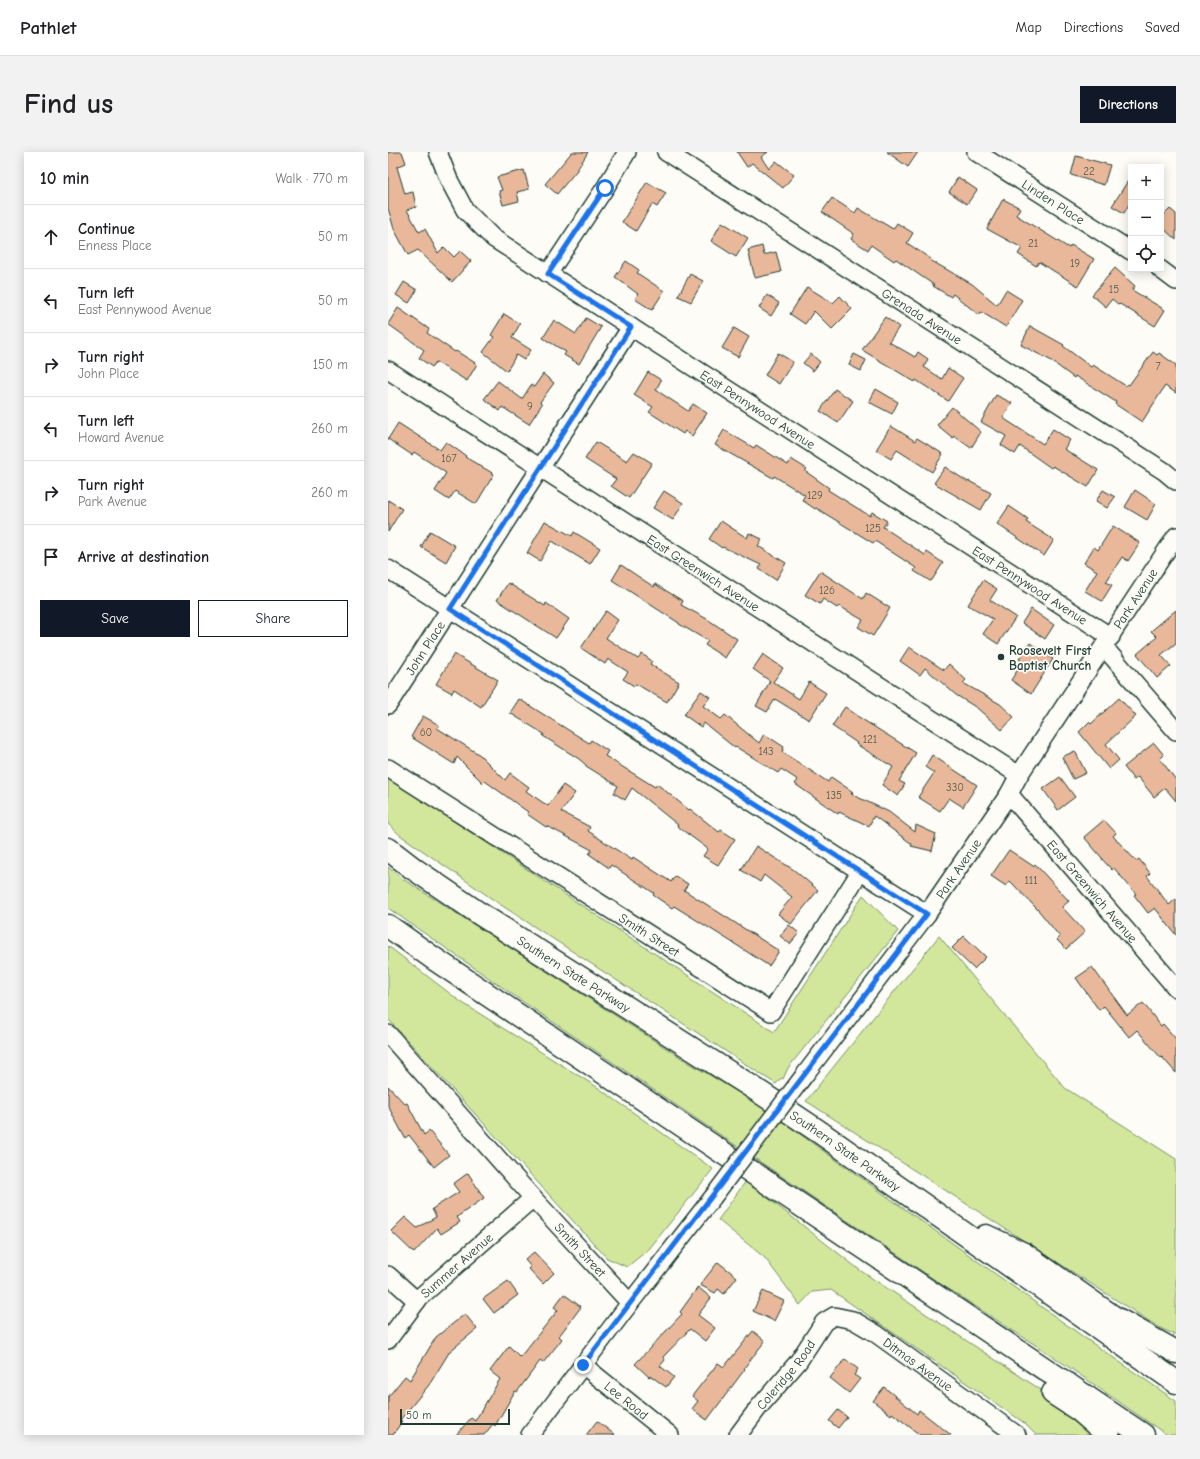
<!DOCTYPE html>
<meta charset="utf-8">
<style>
body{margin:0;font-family:"Comic Neue",sans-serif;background:#f2f2f2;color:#202124}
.controls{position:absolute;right:12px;top:12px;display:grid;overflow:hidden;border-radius:0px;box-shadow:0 2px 10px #0003}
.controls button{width:36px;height:36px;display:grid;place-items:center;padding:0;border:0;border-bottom:1px solid #e0e0e0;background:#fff;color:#202124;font:20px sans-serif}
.scale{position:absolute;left:12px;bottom:10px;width:110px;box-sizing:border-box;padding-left:4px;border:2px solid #1f3d34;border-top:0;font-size:11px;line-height:14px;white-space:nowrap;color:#1f3d34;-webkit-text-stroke:3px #fdfcf7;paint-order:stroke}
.stop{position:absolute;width:12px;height:12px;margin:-9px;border:3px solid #1a73e8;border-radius:50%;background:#fff}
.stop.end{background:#1a73e8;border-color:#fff;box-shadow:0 1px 4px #0008}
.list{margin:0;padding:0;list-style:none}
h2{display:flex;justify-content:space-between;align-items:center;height:52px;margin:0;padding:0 16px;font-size:17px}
h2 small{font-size:13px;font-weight:400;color:#757577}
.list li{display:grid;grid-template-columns:26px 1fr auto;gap:12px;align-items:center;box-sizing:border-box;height:64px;padding:0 16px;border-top:1px solid #e0e0e0}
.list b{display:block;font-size:15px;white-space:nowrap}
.list p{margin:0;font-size:13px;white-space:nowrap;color:#757577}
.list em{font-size:13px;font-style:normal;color:#757577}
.actions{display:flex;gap:8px;padding:12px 16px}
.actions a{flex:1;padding:9px 0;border:1px solid #111827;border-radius:0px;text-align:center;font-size:14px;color:#111827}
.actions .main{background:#111827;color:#fff}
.icon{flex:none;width:22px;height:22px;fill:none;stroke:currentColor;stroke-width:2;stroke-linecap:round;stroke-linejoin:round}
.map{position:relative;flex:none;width:788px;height:1283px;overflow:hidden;border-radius:0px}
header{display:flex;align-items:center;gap:24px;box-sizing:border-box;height:56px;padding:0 20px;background:#fff;border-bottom:1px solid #e0e0e0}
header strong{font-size:19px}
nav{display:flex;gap:22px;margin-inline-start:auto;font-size:14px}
.intro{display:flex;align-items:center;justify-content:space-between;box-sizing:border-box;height:96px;padding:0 24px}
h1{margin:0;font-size:28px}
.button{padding:10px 18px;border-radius:0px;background:#111827;color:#fff;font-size:14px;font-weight:700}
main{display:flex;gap:24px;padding:0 24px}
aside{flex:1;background:#fff;border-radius:0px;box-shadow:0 2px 10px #0003}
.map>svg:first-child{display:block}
</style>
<header>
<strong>Pathlet</strong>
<nav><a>Map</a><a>Directions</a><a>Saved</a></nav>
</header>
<div class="intro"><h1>Find us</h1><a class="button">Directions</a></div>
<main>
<aside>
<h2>10 min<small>Walk · 770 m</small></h2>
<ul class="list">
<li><svg class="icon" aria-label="ahead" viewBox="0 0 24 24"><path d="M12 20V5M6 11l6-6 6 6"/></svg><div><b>Continue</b><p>Enness Place</p></div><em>50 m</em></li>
<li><svg class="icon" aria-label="left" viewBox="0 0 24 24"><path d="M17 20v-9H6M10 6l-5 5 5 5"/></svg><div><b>Turn left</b><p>East Pennywood Avenue</p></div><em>50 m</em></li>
<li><svg class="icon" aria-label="right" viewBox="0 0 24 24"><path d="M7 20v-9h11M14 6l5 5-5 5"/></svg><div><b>Turn right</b><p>John Place</p></div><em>150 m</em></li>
<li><svg class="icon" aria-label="left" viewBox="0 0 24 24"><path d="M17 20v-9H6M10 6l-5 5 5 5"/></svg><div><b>Turn left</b><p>Howard Avenue</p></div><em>260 m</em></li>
<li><svg class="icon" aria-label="right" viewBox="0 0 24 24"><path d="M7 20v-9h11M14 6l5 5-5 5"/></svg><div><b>Turn right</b><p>Park Avenue</p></div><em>260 m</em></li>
<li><svg class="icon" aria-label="arrive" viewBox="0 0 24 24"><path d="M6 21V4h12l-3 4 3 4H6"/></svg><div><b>Arrive at destination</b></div></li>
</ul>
<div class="actions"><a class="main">Save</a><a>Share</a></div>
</aside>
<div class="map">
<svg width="788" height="1283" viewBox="0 0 788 1283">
<rect width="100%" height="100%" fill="#fdfcf7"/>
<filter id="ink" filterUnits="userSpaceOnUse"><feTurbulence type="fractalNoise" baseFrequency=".025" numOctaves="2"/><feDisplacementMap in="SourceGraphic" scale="8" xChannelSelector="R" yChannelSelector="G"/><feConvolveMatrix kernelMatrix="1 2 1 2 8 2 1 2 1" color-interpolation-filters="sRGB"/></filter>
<g filter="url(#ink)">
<path fill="#d2e79c" stroke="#789268" d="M0,626L386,880L475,743L510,779L400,916L395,927L393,926L388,932L113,753L12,683L0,672Z
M0,715L15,727L298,909L367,950L697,1186L788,1249V1283H779L669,1207L556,1134L134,849L0,756Z
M551,784L677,936L788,1007V1183L772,1176L418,949Z
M0,794L73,850L212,937L325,1017L261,1097L239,1115L219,1106L0,867Z
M358,1029L473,1119L703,1271L713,1283H648L635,1270L443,1138L424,1140L412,1153L377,1106L330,1068Z"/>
<path fill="#e9b89a" stroke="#1f3d34" d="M0,0H14L18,11L9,15L17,42L25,40L28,55L19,58L31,80L37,77L50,101L56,95L66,105L72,99L83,109L64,130L30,98L20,103L6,77L0,56Z
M184,0H200L189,18L169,42L157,32Z
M349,0H380L373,5L381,17L388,9L406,23L395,36L364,11L359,15Z
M499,0H530L520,15Z
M688,4L722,13L716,33L683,23Z
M136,18L141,37L129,40L131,49L115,53L111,39L114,38L109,25Z
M743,24V49L736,61L724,54Z
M570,25L589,38L579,52L561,40Z
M259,30L278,41L269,55L264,52L248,79L234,70Z
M444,46L467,61L470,56L505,77L509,71L525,81L519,91L543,107L542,108L584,132L609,153L618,138L634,148L618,175L593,160L591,163L565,142L563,145L545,134L546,133L508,107L506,109L483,93L480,98L463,87L466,82L434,60Z
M615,47L632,56L628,63L681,96L683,93L706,107L690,134L651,110L648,114L630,102L634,96L599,77Z
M782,57L788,62V88L773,74V66Z
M334,70L360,86L348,105L323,89Z
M374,94L376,103L388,100L393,120L367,126L360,98Z
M238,109L251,118L249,121L276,139L264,158L247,147L250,142L227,125Z
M727,116L747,134L744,138L777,158L767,174L732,152L731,153L724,147L718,155L704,143Z
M302,122L315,129L303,150L290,144Z
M16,130L29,138L21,151L8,143Z
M419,135L445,151L452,144L464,157L444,177L426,159L417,172L402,162Z
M379,143L391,151L383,164L371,156Z
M10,156L41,177L39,181L67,200L68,199L89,212L79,229L48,210L44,215L31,206L36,198L0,172Z
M116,162L132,172L124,186L143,198L136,208L128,203L119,219L95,200L106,185L103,183Z
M497,165L511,175L501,190L527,205L530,200L540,207L536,215L554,227L560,216L575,226L560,249L528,228L527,230L474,198Z
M198,166L213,175L191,212L176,203L178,200L155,186L166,168L188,182Z
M642,174L676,193L675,194L703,215L705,213L738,234L739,232L741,233L765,200L769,203L771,201L788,213V241L777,234L754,270L727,252L728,250L687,224L686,226L662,208L633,193Z
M346,176L361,185L350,205L334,196Z
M390,201L405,210L391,232L377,223Z
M423,202L432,210L425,219L415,211Z
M466,202L478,208L473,219L461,213Z
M260,220L273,228L268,238L300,259L305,252L319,261L304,284L297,279L295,282L261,260L265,255L246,243Z
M155,222L166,231L152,250L154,252L141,272L114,255L112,259L96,247L110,229L134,247L143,233L146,235Z
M447,237L465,249L450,271L432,259Z
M488,237L510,250L504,262L481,250Z
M608,243L624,251L615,266L655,292L665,277L682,288L676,297L710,318L700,335L665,314L663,316L632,294L627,302L613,293L618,284L593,270Z
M564,255L593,280L583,296L566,284L565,286L549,273Z
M10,271L52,298L58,290L78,304L77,305L106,322L88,352L67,339L61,348L47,339L58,321L26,300L24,303L0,287Z
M503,274L527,289L529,286L555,302L544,320L509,298L503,307L488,298Z
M336,278L366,296L368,293L400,313L403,307L419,317L417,319L441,336L440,338L482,364L484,360L499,369L495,375L537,403L539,400L555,411L544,428L542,429L526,419L528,416L487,389L485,391L428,356L427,357L414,348L417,343L386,324L385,326L327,293Z
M208,290L239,309L246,300L264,311L241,346L223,334L228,327L197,307Z
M557,315L580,330L581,329L603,341L593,358L546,331Z
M715,338L727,345L719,356L708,349Z
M747,338L768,352L759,368L737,355Z
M276,339L295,351L285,368L265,356Z
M0,348L14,357L0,380Z
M621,354L640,367L638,370L666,388L656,404L609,372Z
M157,369L184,384L186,380L212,396L202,412L164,389L152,409L139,401Z
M333,369L359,386L361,381L374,387L370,394L398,411L388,428L371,417L373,413L335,395L334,396L321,387Z
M725,374L752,391L740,409L734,405L718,430L724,433L714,449L697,439L709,419L696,411L706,395L710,398Z
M42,379L67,394L58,410L33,395Z
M233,413L266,435L267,432L295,449L293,453L319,467L349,487L337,506L317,493L320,489L291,472V471L224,428Z
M432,419L475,447L478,441L502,456L485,484L470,475L475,468L451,454L449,456L435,447L432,452L417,443Z
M595,428L609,437L602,448L628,465L610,492L595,482L605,467L580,453Z
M120,431L157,454L158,451L181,467L168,486L109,448Z
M643,457L666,473L657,487L634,471Z
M788,458V491L773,503L783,514L769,526L749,502L769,485L763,479Z
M218,459L230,468L218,486L250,507L254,502L264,509L262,512L291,530L279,550L248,532L246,534L235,527L240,520L220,507L217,512L193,496Z
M642,491L665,507L643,542L623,528L635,510L631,507Z
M521,495L556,518L561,512L578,528L575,531L612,552L626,565L614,578L589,556L568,543L537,516L532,523L512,509Z
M66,502L110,528L93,555L66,537L64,541L48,532Z
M375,502L395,516L385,530L411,547L421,530L438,541L421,568L387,547L379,560L368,554L382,529L365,517Z
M313,539L322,545L315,554L333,567L337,563L371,591L376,582L396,595L394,600L440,630L443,625L465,640L463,642L501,660L527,680L528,673L548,682L544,699L523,694L524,692L486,664L481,674L451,660L450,662L407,632L410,628L393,617L390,621L348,595L347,596L316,571L313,575L296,563Z
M731,546L748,564L718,592L731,608L721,617L691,580L701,570L703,572Z
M131,547L201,591L203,588L220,599L217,604L267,635L269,632L301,658L302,657L331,680L333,678L347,687L330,713L315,704L320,697L289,674L290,673L244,636L237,648L226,641L230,634L198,614V613L191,607L155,584L156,582L122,561Z
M457,555L470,564H469L528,601L511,629L517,632L510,644L494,633L505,615L468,592L469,591L444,574Z
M35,564L51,573L49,576L92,603L117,628L122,621L141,635L138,639L160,654L175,633L187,641L173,660L202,675L200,679L244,708L245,705L283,730L287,724L300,732L296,738L391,799L381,814L350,794L286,754L284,756L265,743L266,741L223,713L221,716L201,702L204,698L159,674L158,675L139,662L140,660L97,629L95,631L69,605L66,612L23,585Z
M766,591L776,603L772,607L788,628V649L777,636L766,645L750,625L746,628L736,615Z
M687,599L698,621L685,627L674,605Z
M544,603L589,633L575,655L561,646L552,659L530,645L546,621L537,615Z
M672,625L687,645L670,658L655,637Z
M716,668L728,681L725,684L748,709L751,707L762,721L759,724L781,753L788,747V783L767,756L760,761L746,743L748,742L726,716L724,718L714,707V706L696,685Z
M368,694L406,718L430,738L403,772L390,762L404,745L376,723L372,730L353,718Z
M621,698L645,714L647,712L681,749L674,755L697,780L678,797L669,788L672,785L651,759L622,729L618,734L603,724Z
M401,773L411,781L402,792L392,784Z
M576,784L598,805L586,817L564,796Z
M704,815L739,863L755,851L773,874L775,872L788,887V921L774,905L773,906L749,878L741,885L716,854L711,858L688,826Z
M0,934L17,952L19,951L36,983L41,979L61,1003L46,1015L21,983L17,986L0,954Z
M80,1021L96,1046L69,1065L72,1070L53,1082L49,1076L26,1101L3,1079L17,1065L29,1076L48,1065L44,1057L71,1040L65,1032Z
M146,1100L166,1121L155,1132L141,1117L143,1115L137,1108Z
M330,1110L349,1125L336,1142L330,1137L327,1141L312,1133Z
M120,1129L130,1143L106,1161L95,1147Z
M310,1135L323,1146L310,1163L327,1176L317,1189L302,1177L275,1205L277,1208L272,1214L286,1225L278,1235L263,1224L261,1225L247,1212L294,1162L292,1160Z
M375,1139L396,1149L386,1169L365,1159Z
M176,1142L193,1155L171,1184L174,1187L155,1211L152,1209L129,1240L127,1239L107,1274L105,1272L96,1283H68L83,1266L87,1269L112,1227L102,1219L121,1194L132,1205L170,1158L166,1155Z
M77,1162L89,1177L62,1199L41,1233L12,1268L14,1269L5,1283H0V1245L17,1224L22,1228L48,1185Z
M365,1179L377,1189L356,1216L357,1217L319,1268L304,1257L310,1249L304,1244L330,1211L336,1215Z
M457,1207L470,1217L466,1223L472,1227L461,1241L442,1226Z
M496,1235L529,1262L531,1258L563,1283H532L504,1261L503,1263L485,1249Z
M450,1258L459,1265L450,1276L441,1269Z
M209,1269L227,1283H198Z"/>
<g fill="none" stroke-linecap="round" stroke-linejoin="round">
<defs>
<g id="minor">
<path id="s1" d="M50,0L61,28L77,58L105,86L723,485"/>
<path id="s2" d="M278,0L776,319L788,329"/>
<path id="s3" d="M588,0L743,99"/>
<path d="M772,117L788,129"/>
<path d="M160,122L217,36L239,0"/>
<path id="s4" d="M0,218L631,623"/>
<path d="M0,417L539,762"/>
<path d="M716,495L788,579"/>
<path id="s5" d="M0,553L243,175"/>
<path id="s6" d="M0,616L383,860L472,720"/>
<path id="s7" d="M621,642L788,836"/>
<path id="s8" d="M0,882L145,1046L242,1151"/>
<path id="s9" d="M415,925L539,762L621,642L631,623L788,384"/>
<path d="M0,1123L29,1149"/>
<path id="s10" d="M0,1188L32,1145L145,1046"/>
<path id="s11" d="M195,1213L282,1283"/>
<path d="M142,1283L242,1151L325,1045"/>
<path id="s12" d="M350,1283L371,1255L410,1210L436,1170L446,1164L465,1168L487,1181L629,1283"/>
</g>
<g id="motorway">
<path id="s13" d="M0,697L26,717L92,762L364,935L430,979L788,1230"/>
<path d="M0,774L45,806L755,1283"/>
<path d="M598,1084L636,1102L724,1164L788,1200"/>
<path d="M665,1241L691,1258L720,1283"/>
</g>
</defs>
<use href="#minor" stroke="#1f3d34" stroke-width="20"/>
<use href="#motorway" stroke="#1f3d34" stroke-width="25"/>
<use href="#minor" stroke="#fdfcf7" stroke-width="17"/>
<use href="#motorway" stroke="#fdfcf7" stroke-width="22"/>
<defs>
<path id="minor-bridge" d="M325,1045L415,925"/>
</defs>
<use href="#minor-bridge" stroke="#1f3d34" stroke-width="20" stroke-linecap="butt"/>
<use href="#minor-bridge" stroke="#fdfcf7" stroke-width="17"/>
</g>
</g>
<g fill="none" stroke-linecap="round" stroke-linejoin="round" filter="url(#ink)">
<path stroke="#1a73e8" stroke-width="5" d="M195,1213L539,762L62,457L243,175L160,122L217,36"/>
</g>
<circle fill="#1f3d34" stroke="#fdfcf7" stroke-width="1.5" cx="613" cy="505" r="4"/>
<g text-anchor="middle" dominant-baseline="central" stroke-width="3.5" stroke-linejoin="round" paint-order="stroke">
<g font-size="11" fill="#525c4e">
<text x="701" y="19">22</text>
<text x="645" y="91">21</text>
<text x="687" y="111">19</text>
<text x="726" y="137">15</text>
<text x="770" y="214">7</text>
<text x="142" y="254">9</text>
<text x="61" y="306">167</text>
<text x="427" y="343">129</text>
<text x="485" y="376">125</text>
<text x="439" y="438">126</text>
<text x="38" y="580">60</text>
<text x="482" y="587">121</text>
<text x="378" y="599">143</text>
<text x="567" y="635">330</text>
<text x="446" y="643">135</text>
<text x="643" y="728">111</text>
</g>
<g font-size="13" fill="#1f3d34" stroke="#fdfcf7">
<text stroke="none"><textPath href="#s3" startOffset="92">Linden Place</textPath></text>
<text stroke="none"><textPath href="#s2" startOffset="304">Grenada Avenue</textPath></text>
<text stroke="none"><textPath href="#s1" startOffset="419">East Pennywood Avenue</textPath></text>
<text stroke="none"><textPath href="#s4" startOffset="375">East Greenwich Avenue</textPath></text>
<text stroke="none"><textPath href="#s1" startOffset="743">East Pennywood Avenue</textPath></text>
<text stroke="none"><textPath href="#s9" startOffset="583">Park Avenue</textPath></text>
<text stroke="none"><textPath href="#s5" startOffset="68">John Place</textPath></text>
<text stroke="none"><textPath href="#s9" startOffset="260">Park Avenue</textPath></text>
<text stroke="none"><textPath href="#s7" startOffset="128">East Greenwich Avenue</textPath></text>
<text stroke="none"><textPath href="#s6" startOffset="310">Smith Street</textPath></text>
<text stroke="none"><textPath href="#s13" startOffset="224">Southern State Parkway</textPath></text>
<text stroke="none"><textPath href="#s13" startOffset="548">Southern State Parkway</textPath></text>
<text stroke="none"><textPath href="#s8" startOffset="289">Smith Street</textPath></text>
<text stroke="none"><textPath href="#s10" startOffset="102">Summer Avenue</textPath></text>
<text stroke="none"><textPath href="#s12" startOffset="252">Ditmas Avenue</textPath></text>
<text stroke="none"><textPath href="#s12" startOffset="77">Coleridge Road</textPath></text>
<text stroke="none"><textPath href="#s11" startOffset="56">Lee Road</textPath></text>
</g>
<g font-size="13" font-weight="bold" fill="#1f3d34" stroke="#fdfcf7" text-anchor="start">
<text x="621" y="498">Roosevelt First<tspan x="621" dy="15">Baptist Church</tspan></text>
</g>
</g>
</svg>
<div class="controls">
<button>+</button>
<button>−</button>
<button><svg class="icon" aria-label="locate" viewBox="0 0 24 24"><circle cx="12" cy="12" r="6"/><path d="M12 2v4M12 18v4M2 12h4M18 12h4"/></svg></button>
</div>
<div class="scale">50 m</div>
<div class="stop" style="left:217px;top:36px"></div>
<div class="stop end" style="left:195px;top:1213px"></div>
</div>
</main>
